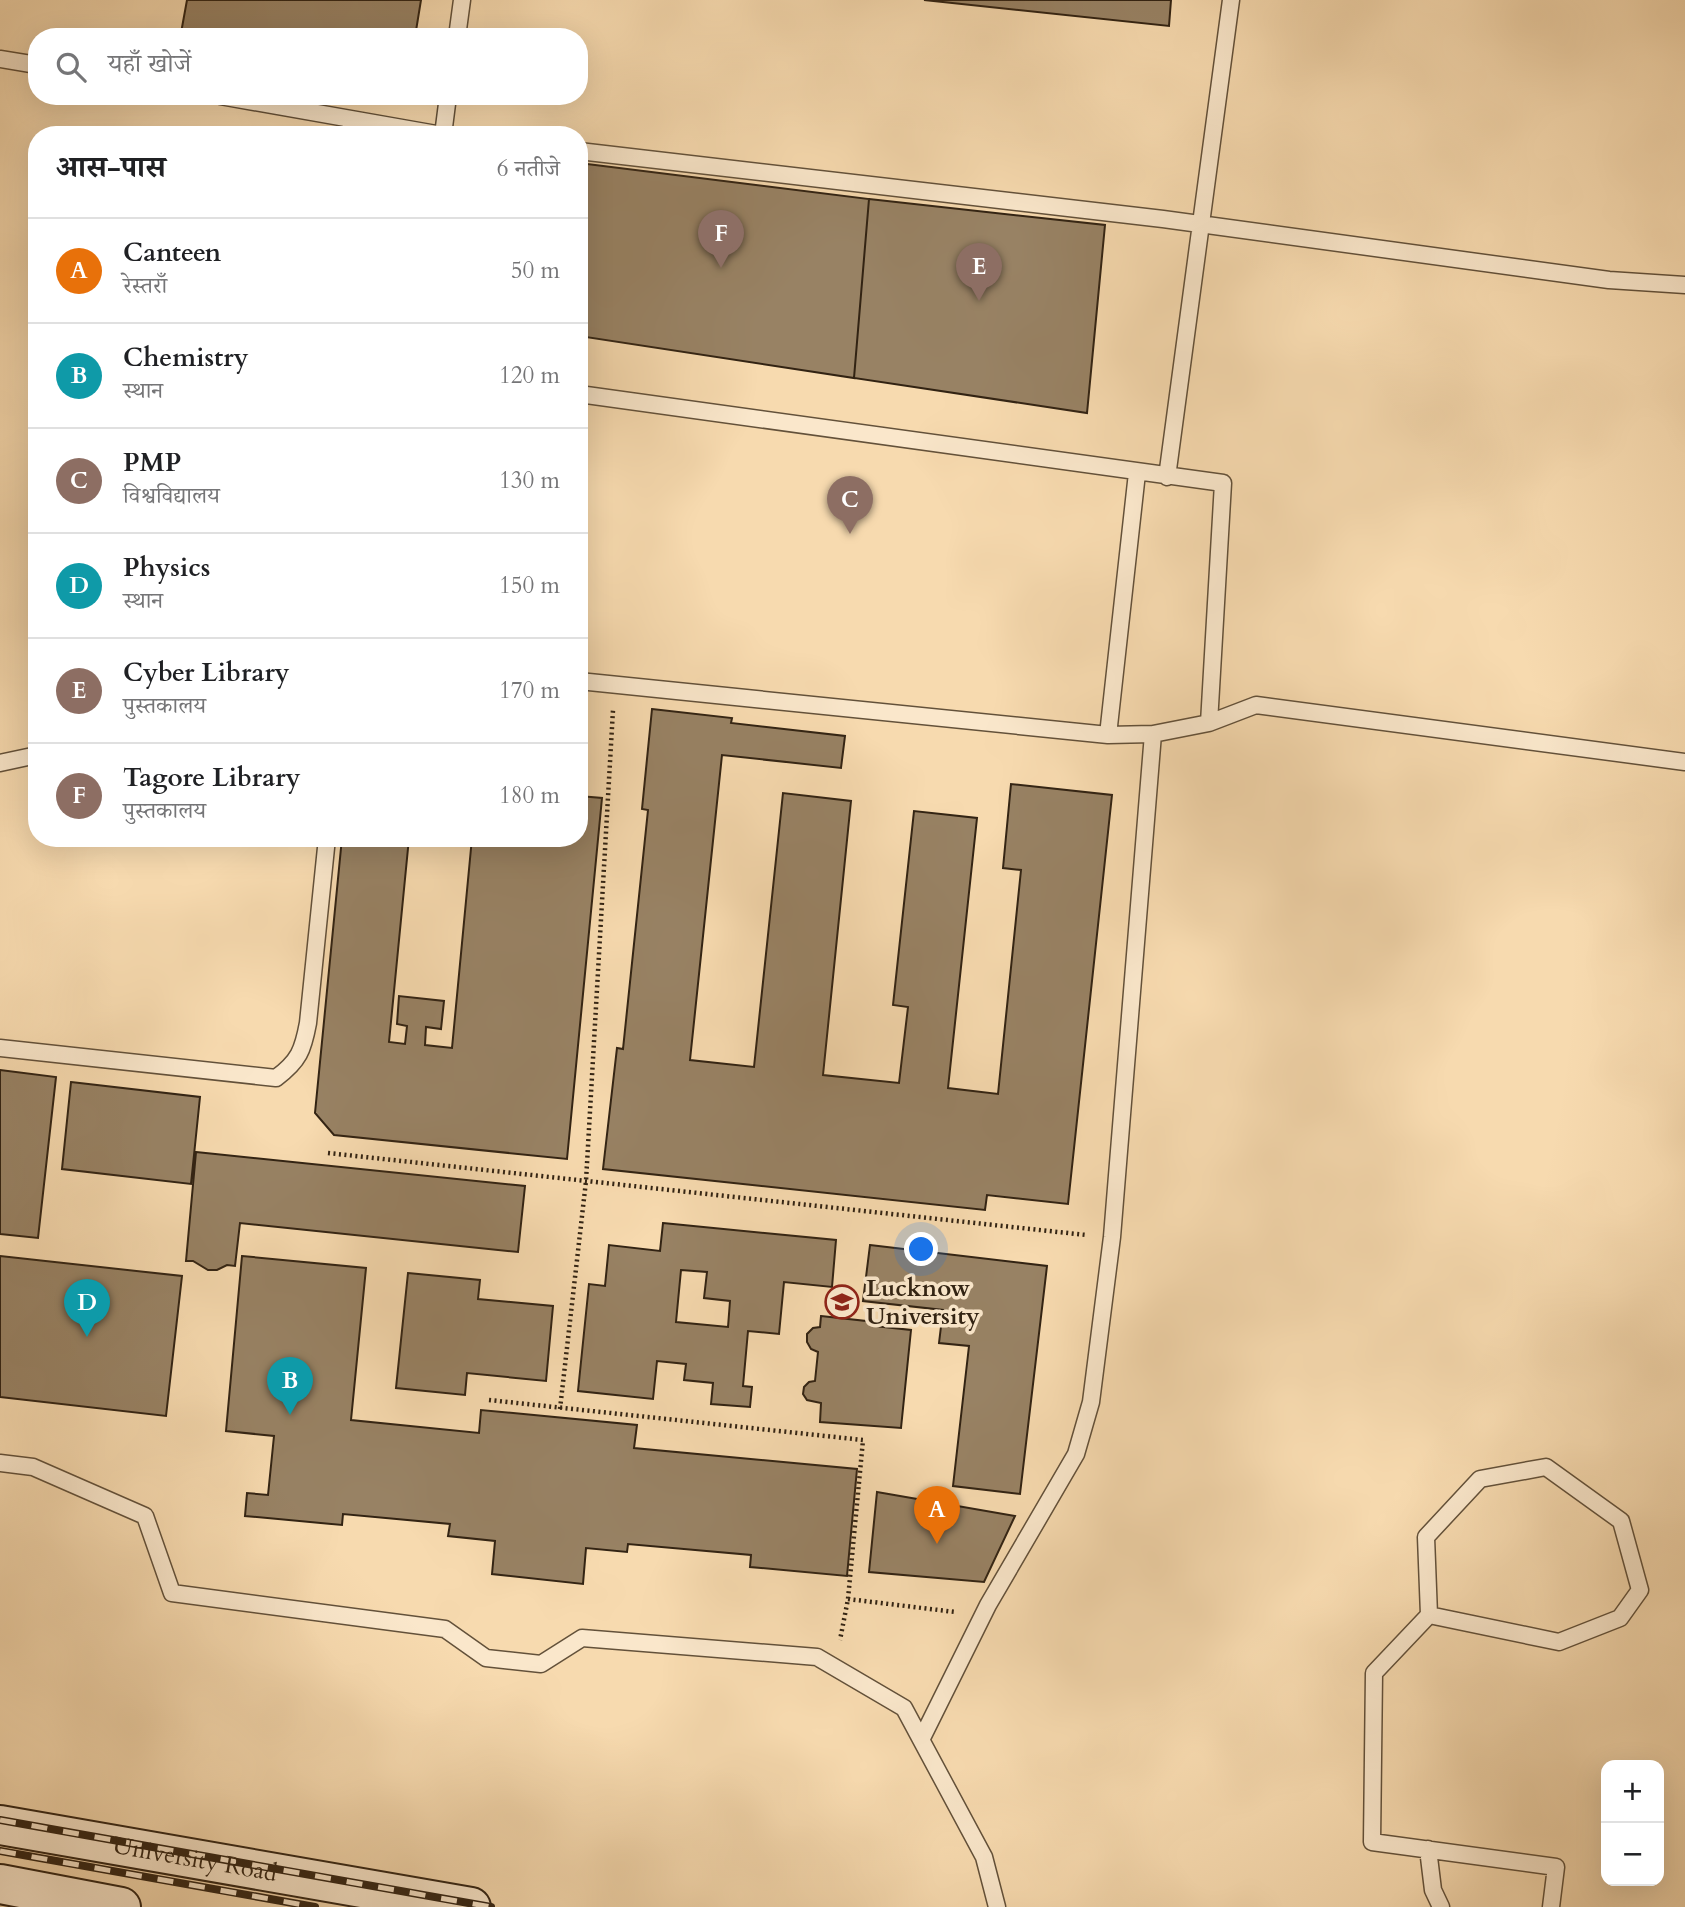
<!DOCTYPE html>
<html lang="hi">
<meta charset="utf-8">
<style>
body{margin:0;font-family:Cardo,"Noto Serif Devanagari",serif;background:#f2f2f2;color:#202124}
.controls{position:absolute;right:21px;bottom:21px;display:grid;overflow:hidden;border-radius:14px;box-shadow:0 7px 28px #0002}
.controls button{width:63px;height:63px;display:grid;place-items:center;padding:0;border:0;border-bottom:2px solid #e0e0e0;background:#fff;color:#202124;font:35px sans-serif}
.you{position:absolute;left:922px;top:1250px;width:24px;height:24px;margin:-18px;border:5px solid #fff;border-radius:50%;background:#1a73e8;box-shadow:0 0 0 10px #1a73e833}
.badge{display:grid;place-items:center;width:46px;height:46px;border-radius:50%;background:#8f2418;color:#fff;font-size:23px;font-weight:700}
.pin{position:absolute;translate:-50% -58px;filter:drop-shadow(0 2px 4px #0008)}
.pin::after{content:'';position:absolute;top:37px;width:24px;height:21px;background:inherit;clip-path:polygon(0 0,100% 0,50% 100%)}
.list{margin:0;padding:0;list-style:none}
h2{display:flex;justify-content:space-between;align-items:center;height:91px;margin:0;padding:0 28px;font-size:30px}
h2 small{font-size:23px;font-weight:400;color:#757577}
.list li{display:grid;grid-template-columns:46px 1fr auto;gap:21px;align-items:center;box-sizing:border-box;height:105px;padding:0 28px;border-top:2px solid #e0e0e0}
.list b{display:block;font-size:26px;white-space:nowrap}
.list p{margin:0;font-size:23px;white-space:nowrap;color:#757577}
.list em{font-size:23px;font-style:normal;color:#757577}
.icon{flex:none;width:38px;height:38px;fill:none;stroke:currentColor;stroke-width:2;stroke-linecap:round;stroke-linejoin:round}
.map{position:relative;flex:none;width:1685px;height:1907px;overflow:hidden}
.search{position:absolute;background:#fff;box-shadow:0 7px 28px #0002;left:28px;top:28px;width:560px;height:77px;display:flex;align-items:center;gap:18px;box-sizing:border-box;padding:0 24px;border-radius:28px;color:#757577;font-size:26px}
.panel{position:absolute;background:#fff;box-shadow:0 7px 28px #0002;left:28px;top:126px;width:560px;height:721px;border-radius:28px}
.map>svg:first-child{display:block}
</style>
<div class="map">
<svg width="1685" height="1907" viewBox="0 0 1685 1907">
<rect width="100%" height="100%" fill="#f7daaf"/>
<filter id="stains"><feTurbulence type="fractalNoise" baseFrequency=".00286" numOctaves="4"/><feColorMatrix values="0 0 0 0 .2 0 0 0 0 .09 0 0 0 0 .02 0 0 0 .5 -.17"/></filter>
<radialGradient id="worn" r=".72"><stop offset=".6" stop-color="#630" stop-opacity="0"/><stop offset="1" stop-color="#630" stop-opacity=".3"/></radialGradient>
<path fill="#988264" stroke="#322313" stroke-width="2" fill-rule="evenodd" d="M187,0H421L415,37H204L181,33Z
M924,0H1171L1169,26Z
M579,163L869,199L854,378L579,336Z
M869,199L1105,225L1087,413L854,378Z
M652,709L732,718L731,723L845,736L841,768L722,755L690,1060L754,1067L783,793L851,801L823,1075L899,1083L908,1007L893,1005L914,811L977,818L948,1088L998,1094L1021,870L1003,868L1011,784L1112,795L1068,1204L987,1195L985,1210L603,1169L617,1048L623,1049L648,810L642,809Z
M579,796L602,798L567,1159L334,1135L315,1113L342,838H409L389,1042L405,1044L407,1026L397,1024L399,996L444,1001L441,1029L426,1027L425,1045L452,1048L472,838H579Z
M0,1070L56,1077L38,1238L0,1234Z
M71,1082L200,1097L191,1184L62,1169Z
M196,1152L525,1186L518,1252L240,1223L235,1266L227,1265L217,1270H208L193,1261H186Z
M663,1223L836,1240L832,1287L784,1282L779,1334L748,1331L743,1386L752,1387L750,1407L711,1404L713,1383L684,1380L686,1364L657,1361L653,1399L578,1391L589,1284L605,1286L609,1245L660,1251ZM681,1270L707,1272L704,1298L730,1301L728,1327L676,1322Z
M870,1245L1047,1266L1020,1494L953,1486L969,1346L939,1343L943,1310L863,1301Z
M0,1256L182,1276L166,1416L0,1397Z
M242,1256L366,1268L351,1420L479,1433L481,1410L637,1425L634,1448L857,1469L847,1576L750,1567L751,1555L628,1544L627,1552L586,1548L583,1584L492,1574L495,1541L448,1536L450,1524L343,1514L342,1525L245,1516L247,1493L268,1495L274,1436L226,1431Z
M408,1273L480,1280L478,1299L553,1306L546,1381L467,1373L465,1395L396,1388Z
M821,1316L875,1322V1326L911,1330L901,1428L820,1422L821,1403L807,1400L803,1394L804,1387L809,1382L815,1381L818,1352L811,1349L807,1342V1334L813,1328L820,1327Z
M877,1492L1015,1516L984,1582L869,1572Z"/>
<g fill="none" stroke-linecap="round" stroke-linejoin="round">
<defs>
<path id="service" d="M457,37L462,0
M0,59L37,65
M220,96L442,135
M346,135L357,120
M443,135L448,96
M579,151L1163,219L1609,280L1685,285
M579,394L1223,483L1209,723
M1167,477L1231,0
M579,681L1108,735L1153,734L1209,723L1256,705L1685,762
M1108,735L1137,473
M0,763L37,755
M0,1048L276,1078C299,1061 303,1050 308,1023L327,838
M0,1463L33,1467L145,1516L172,1593L445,1629L486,1658L541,1664L582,1638L817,1657L904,1708L984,1857L997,1907
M1429,1615L1559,1642L1620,1618L1640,1590L1621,1521L1546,1467L1480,1479L1426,1537L1429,1615L1374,1673L1372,1842L1556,1867L1551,1907
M921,1740L988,1605L1076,1454L1091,1402L1112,1237L1153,734
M1428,1849L1433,1890L1441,1907"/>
<g id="secondary">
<path id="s1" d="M0,1825L471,1907"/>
<path d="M0,1884L121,1907"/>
</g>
</defs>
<use href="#service" stroke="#63513a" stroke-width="19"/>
<use href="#secondary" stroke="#322313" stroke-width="42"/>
<path stroke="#322313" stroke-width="4.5" stroke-dasharray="2 3.5" stroke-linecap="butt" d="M328,1153L1086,1235
M489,1400L863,1440L848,1599L840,1640
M560,1409L586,1181L613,710
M848,1599L955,1612"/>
<use href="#service" stroke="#fae7cb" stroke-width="16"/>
<use href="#secondary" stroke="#fae7cb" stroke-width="38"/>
<defs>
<path id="rail" d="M0,1820L491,1907
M0,1851L315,1907"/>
</defs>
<use href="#rail" stroke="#322313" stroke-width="8"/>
<use href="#rail" stroke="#fae7cb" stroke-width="5" stroke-dasharray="16" stroke-linecap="butt"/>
</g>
<defs>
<symbol id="university-ring" viewBox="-11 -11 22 22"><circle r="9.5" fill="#fae7cb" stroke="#8f2418" stroke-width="1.5"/><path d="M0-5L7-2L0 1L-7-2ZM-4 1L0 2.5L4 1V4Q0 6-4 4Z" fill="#8f2418"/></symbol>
</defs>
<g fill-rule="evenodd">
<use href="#university-ring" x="823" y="1283" width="38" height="38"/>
</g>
<g text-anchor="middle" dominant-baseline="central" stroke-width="7" stroke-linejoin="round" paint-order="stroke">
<g font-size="24" font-weight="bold" fill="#322313" stroke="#fae7cb" text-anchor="start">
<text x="866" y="1288">Lucknow<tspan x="866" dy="28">University</tspan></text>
</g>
<g font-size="24" fill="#322313" stroke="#fae7cb">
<text stroke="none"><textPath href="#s1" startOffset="198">University Road</textPath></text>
</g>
</g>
<rect width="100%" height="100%" filter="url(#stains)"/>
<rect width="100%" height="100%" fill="url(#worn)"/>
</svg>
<div class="controls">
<button>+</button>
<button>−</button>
</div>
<div class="you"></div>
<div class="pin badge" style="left:937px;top:1544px;background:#e8710a">A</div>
<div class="pin badge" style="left:290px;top:1415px;background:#0f9aa8">B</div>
<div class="pin badge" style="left:850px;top:534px;background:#8d6e63">C</div>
<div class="pin badge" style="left:87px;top:1337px;background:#0f9aa8">D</div>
<div class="pin badge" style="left:979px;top:301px;background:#8d6e63">E</div>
<div class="pin badge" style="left:721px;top:268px;background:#8d6e63">F</div>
<div class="search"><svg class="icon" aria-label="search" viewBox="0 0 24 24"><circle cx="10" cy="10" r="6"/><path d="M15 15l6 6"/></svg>यहाँ खोजें</div>
<section class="panel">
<h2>आस-पास<small>6 नतीजे</small></h2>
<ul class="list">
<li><span class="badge" style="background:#e8710a">A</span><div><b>Canteen</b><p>रेस्तराँ</p></div><em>50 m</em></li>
<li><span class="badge" style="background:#0f9aa8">B</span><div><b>Chemistry</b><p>स्थान</p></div><em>120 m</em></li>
<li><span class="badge" style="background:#8d6e63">C</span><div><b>PMP</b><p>विश्वविद्यालय</p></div><em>130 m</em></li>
<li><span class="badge" style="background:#0f9aa8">D</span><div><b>Physics</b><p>स्थान</p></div><em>150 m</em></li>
<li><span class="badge" style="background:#8d6e63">E</span><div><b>Cyber Library</b><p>पुस्तकालय</p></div><em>170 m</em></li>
<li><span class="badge" style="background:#8d6e63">F</span><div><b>Tagore Library</b><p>पुस्तकालय</p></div><em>180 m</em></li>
</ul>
</section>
</div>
